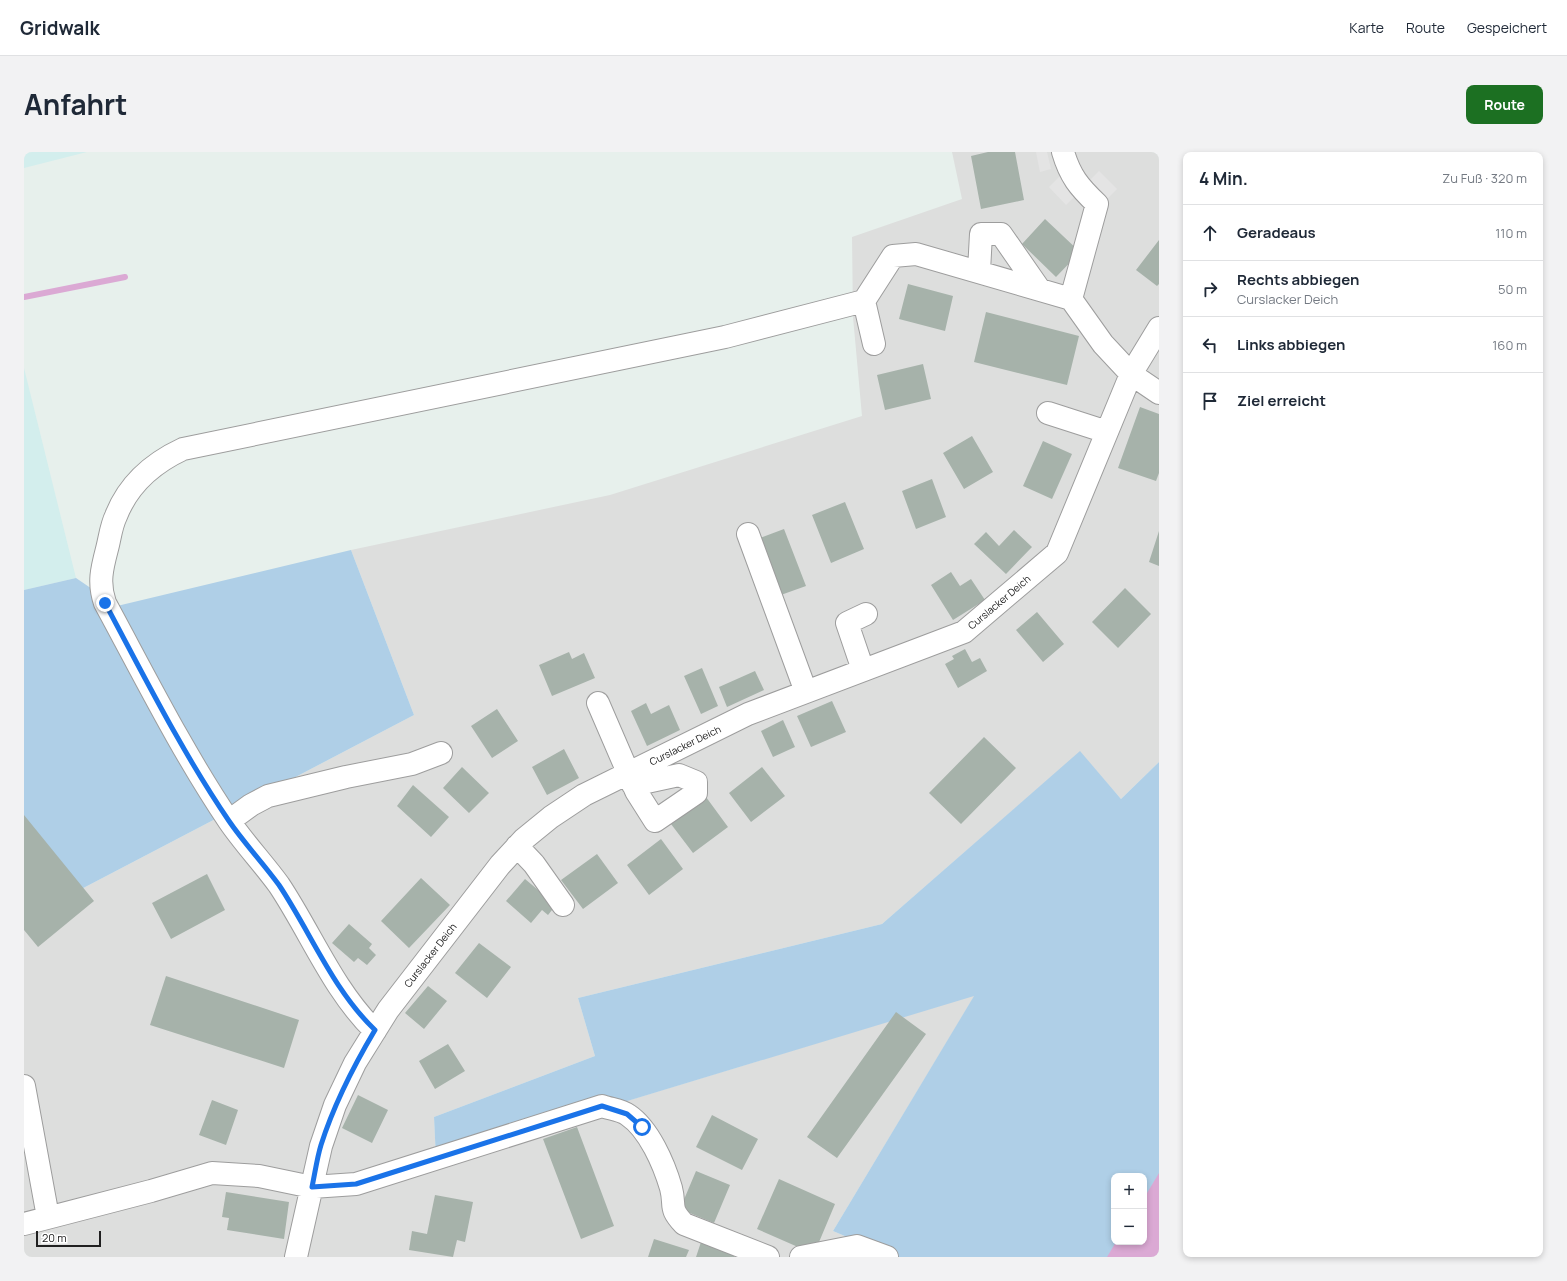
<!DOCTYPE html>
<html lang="de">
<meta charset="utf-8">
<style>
body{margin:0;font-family:Manrope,sans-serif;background:#f2f2f3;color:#1f2937}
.controls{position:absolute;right:12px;bottom:12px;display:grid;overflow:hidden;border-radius:8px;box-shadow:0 2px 6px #0003}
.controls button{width:36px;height:36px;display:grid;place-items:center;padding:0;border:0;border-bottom:1px solid #e0e1e3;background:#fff;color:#1f2937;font:20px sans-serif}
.scale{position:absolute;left:12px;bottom:10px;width:65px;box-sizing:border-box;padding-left:4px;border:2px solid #202020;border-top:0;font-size:11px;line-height:14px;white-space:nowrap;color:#202020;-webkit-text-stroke:3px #fff;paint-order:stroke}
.stop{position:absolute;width:12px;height:12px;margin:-9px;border:3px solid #1a73e8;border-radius:50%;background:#fff}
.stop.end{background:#1a73e8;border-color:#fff;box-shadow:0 1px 4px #0008}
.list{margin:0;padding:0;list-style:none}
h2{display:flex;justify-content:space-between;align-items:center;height:52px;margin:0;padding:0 16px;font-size:17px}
h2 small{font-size:13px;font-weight:400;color:#747a83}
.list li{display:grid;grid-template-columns:26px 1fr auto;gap:12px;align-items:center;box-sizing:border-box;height:56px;padding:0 16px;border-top:1px solid #e0e1e3}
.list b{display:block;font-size:15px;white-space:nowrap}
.list p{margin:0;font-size:13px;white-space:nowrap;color:#747a83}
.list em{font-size:13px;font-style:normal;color:#747a83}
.icon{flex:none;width:22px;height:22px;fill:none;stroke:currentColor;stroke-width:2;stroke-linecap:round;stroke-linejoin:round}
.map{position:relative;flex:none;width:1135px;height:1105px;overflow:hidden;border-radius:8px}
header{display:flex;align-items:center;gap:24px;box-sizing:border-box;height:56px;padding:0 20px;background:#fff;border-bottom:1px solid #e0e1e3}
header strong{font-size:19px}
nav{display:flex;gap:22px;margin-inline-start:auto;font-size:14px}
.intro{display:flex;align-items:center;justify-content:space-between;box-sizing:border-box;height:96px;padding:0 24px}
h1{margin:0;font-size:28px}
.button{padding:10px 18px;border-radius:8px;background:#1c7022;color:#fff;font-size:14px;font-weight:700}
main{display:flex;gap:24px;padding:0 24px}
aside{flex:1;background:#fff;border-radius:8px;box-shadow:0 2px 6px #0003}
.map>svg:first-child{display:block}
</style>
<header>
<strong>Gridwalk</strong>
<nav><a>Karte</a><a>Route</a><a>Gespeichert</a></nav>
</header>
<div class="intro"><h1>Anfahrt</h1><a class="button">Route</a></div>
<main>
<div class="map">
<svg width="1135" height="1105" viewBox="0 0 1135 1105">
<rect width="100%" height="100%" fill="#e7f0ec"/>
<path fill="#dddedd" d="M928,0H1135V610L1097,647L1056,600L858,772L554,846L571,904L410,965L412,1007L951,843L809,1079L870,1105H0V767L390,563L327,398L586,343L838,264L829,165L828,85L938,47Z"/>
<path fill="#d3eeed" d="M0,0H63L0,16Z
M0,216L52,426L0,438Z"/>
<path fill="#afcfe7" d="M327,398L390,563L0,767V438L52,426L93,454Z
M1056,599L1097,647L1135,610V1049L1120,1069V1024H1090V1090H1104L1092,1105H870L809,1079L950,844L412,1007L410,965L571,904L554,846L858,772Z"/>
<path fill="#e4e4e4" d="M1012,0H1023L1027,17L1016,20Z
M1075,19L1093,37L1081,49L1064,30Z
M1036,24L1053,42L1042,53L1025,35Z"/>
<path fill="#dba9d4" d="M1135,1021V1105H1083L1092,1090H1120V1046Z"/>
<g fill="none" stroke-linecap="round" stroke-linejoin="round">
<path stroke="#dba9d4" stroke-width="6" d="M0,145L101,125"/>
</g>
<path fill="#a6b2aa" d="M964,0H991L1000,48L957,57L947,4Z
M1021,67L1056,100L1032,125L998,92Z
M1135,88V132L1133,134L1112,118Z
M884,132L929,144L921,179L875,167Z
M962,160L1055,184L1043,233L950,210Z
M899,212L907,247L861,258L853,223Z
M1116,255L1135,262V321L1132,329L1094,316Z
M948,284L969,320L940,337L919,301Z
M1019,289L1048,302L1028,347L999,334Z
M908,327L922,365L892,377L878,339Z
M821,350L840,397L807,411L788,363Z
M760,377L782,434L754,444L733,387Z
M990,378L1008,395L982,422L950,392L962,380L975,394Z
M1135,379V414L1125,410Z
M927,420L936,434L947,427L961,448L929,468L907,433Z
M1101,436L1127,462L1094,496L1068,470Z
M1013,460L1040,492L1019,510L992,478Z
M941,497L948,510L956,506L963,519L934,536L921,512L930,507L928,504Z
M545,500L548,507L560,501L571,526L528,544L515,513Z
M678,516L694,554L677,562L660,524Z
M731,519L740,538L703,555L695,535Z
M808,549L822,580L787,595L773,564Z
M622,551L627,562L645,553L656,578L623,594L607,559Z
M473,557L494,589L468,606L447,574Z
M759,568L771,595L749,605L737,579Z
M960,585L992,616L937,672L905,641Z
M540,597L555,626L523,643L508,615Z
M438,615L465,641L445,661L419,636Z
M738,615L761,644L727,670L705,641Z
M389,633L425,665L407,685L373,654Z
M682,645L704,675L669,701L647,672Z
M0,663L70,749L14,795L0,778Z
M637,687L659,717L625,743L603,713Z
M573,702L594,731L559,757L537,728Z
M183,722L201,758L147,787L128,751Z
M397,726L426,753L385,796L357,769Z
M501,727L532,753L524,763L518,758L507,771L482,749Z
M325,772L348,792L345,796L352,803L343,813L334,806L330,810L308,791Z
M455,791L487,815L463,846L431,821Z
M142,824L275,868L260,916L126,873Z
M404,834L423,849L400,877L381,861Z
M872,860L902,882L813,1006L783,985Z
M424,892L441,919L411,937L395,909Z
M334,943L364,958L348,991L318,976Z
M188,948L214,958L202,993L175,983Z
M688,963L734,987L718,1018L672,995Z
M553,975L590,1074L557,1087L519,987Z
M672,1019L706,1033L690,1071L656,1057Z
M755,1027L811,1052L790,1102L733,1077Z
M202,1040L265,1050L260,1087L203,1078L205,1066L198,1065Z
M411,1043L449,1050L441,1090L433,1088L429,1105L385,1098L388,1079L403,1082Z
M630,1087L665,1098L662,1105H624Z
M677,1090L711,1103L710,1105H672Z"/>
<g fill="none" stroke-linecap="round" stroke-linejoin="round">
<defs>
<path id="minor" d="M1039,0C1046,24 1055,35 1073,52L1047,147
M955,119L957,82H977L1016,138
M850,192L840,149L869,104L892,102L1047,147L1079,192L1107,222L1135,241
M1024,261L1083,280
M724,382L782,540
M839,518L823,471L842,462
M574,551L612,639L631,669L672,641V630L655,623L609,633
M205,669L227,653L244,644L322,625L388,612L417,601
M493,694L510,712L539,753
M351,879C309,838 287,781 255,733C239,711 220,691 205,669C159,601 120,523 81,451C74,431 78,416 83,397C86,386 87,374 92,364C104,333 129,311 159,297L701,185L840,149
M0,934L24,1065
M0,1072L127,1039L188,1021L235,1024L288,1035L332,1032L578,954C586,957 597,958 604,963C625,977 640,1012 647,1036C652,1055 644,1055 660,1072L744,1105
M272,1105L297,994L311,953L331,911L364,858L476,713L500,687L527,665L560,643L724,562L940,480L1033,401L1107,222L1135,176
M777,1105L833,1094L863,1105"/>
</defs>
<use href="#minor" stroke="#9d9d9d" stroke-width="24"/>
<use href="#minor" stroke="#fff" stroke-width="22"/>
</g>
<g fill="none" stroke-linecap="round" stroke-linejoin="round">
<path stroke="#1a73e8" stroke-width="5" d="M81,451C120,524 158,600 205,669C220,691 239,711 255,733C287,781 309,838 351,878C329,915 310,952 297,993C293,1006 291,1021 288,1035L332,1032L578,954L603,962L618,975"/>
</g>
<g text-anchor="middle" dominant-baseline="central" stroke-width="4" stroke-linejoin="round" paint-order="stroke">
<g font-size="10" fill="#202020" stroke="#fff">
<text transform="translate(975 450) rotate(-40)">Curslacker Deich</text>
<text transform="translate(661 593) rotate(-26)">Curslacker Deich</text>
<text transform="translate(406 803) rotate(-52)">Curslacker Deich</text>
</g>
</g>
</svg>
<div class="controls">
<button>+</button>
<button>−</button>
</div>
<div class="scale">20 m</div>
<div class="stop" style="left:618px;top:975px"></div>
<div class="stop end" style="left:81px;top:451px"></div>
</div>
<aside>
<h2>4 Min.<small>Zu Fuß · 320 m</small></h2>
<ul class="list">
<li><svg class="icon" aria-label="ahead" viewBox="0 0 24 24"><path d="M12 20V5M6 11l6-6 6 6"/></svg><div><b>Geradeaus</b></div><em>110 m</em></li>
<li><svg class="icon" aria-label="right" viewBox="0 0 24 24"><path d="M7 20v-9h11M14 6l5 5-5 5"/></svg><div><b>Rechts abbiegen</b><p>Curslacker Deich</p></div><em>50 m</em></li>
<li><svg class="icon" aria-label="left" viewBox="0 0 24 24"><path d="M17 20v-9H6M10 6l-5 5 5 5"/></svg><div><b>Links abbiegen</b></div><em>160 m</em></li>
<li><svg class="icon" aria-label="arrive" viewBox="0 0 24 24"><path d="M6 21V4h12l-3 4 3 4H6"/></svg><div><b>Ziel erreicht</b></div></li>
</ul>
</aside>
</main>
